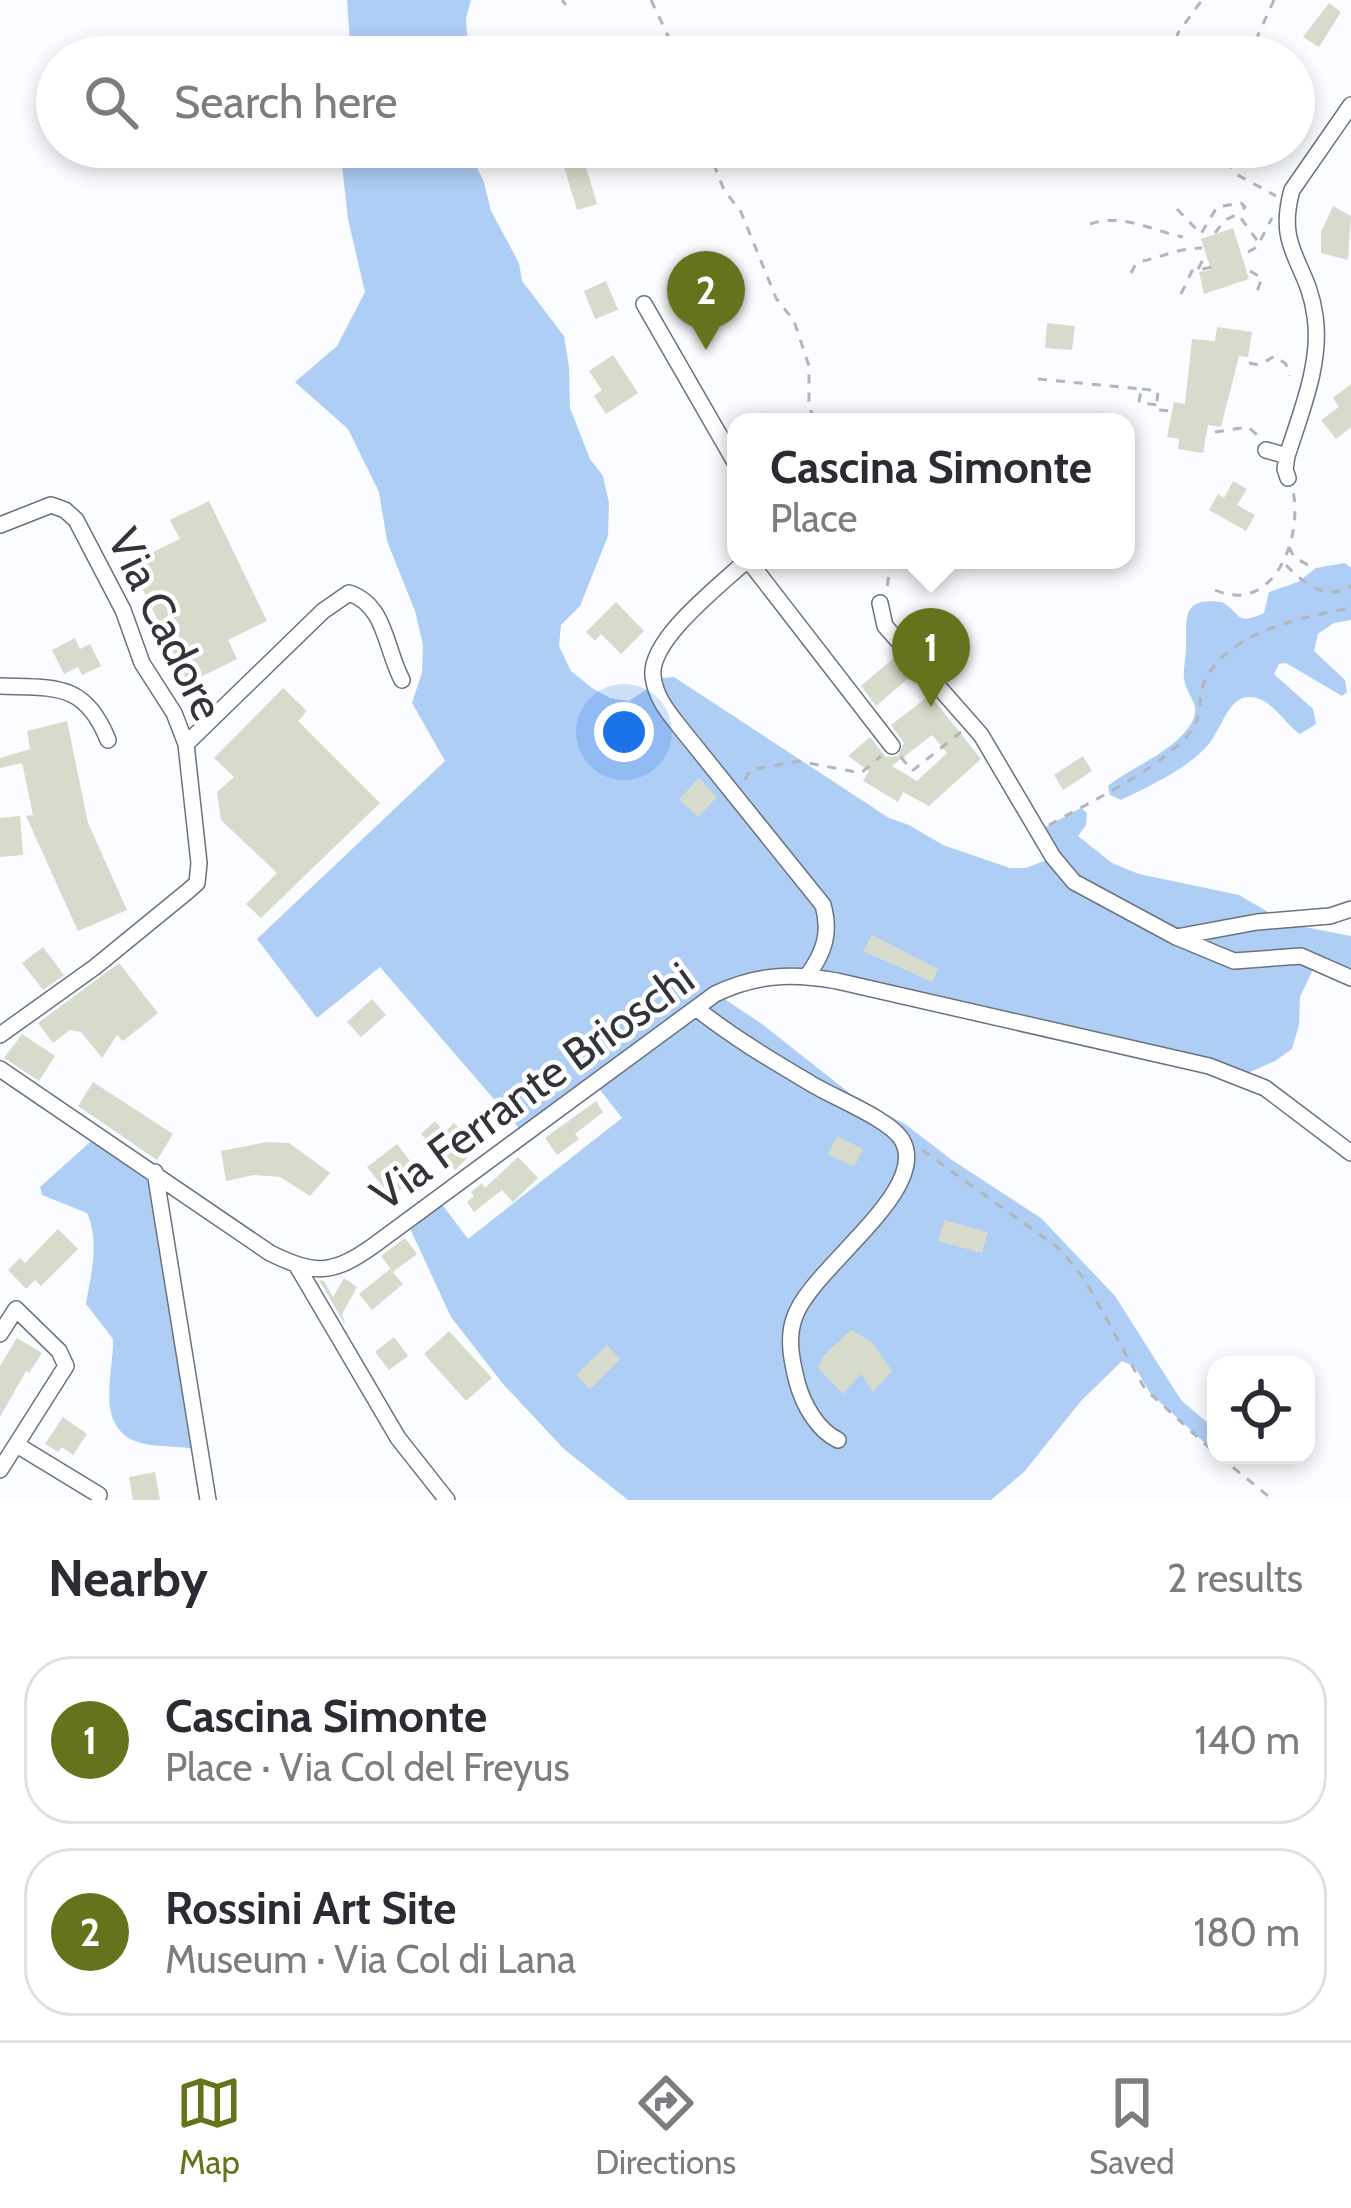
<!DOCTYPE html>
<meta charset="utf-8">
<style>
body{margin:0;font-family:Cabin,sans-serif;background:#f7f7f7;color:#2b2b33}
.controls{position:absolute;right:36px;bottom:36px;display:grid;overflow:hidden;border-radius:24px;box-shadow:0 6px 18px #0003}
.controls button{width:108px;height:108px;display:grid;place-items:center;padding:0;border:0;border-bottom:3px solid #e1e1e2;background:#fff;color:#2b2b33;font:60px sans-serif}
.you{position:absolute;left:624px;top:732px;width:42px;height:42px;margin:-30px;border:9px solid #fff;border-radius:50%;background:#1a73e8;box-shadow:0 0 0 18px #1a73e833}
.badge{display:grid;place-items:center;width:78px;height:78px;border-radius:50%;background:#67721c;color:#fff;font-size:39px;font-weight:700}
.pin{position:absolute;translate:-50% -99px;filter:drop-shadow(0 3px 6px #0008)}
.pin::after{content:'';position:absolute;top:63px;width:42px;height:36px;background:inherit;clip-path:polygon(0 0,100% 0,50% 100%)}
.popup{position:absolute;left:727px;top:413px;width:408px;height:156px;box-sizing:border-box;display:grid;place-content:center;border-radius:24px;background:#fff;filter:drop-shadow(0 3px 9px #0005);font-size:39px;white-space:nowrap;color:#7c7c81}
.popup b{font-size:45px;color:#2b2b33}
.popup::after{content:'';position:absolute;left:50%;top:100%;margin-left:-24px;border:24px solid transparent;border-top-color:#fff}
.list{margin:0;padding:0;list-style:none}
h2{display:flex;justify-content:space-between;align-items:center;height:156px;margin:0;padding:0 48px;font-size:51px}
h2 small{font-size:39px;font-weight:400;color:#7c7c81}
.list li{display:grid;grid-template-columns:78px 1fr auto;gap:36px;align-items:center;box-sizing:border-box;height:168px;margin:0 24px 24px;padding:0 24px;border:3px solid #e1e1e2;border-radius:48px}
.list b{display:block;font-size:45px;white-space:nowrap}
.list p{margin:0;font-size:39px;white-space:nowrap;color:#7c7c81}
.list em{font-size:39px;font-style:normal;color:#7c7c81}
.icon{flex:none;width:66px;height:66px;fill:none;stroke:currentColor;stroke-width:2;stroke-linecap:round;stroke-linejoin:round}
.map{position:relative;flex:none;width:1351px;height:1500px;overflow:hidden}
.search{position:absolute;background:#fff;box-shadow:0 6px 18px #0003;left:36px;right:36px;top:36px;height:132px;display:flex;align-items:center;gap:30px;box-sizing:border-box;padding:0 42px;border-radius:66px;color:#7c7c81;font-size:45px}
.sheet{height:540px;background:#fff}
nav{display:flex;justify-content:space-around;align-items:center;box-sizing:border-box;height:168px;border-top:3px solid #e1e1e2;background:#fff;font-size:33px;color:#7c7c81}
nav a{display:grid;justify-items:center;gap:6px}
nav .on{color:#67721c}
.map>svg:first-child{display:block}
</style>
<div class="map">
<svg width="1351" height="1500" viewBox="0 0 1351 1500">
<rect width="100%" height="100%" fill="#fafcff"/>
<path fill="#afcef5" d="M347,0H471L466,18L469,57H351Z
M340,147H467L484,182L491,211L519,263L522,281L564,336L569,367L570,408L590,459L603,476L609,503L608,536L580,606L561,625L559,646L571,671L592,688L610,698L629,701L663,678L674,677L889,818L909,825L943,845L1010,868H1026L1052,858L1038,831L1081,808L1087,813L1086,825L1078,836L1112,863L1139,874L1239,895L1289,924L1351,936V978L1317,961L1300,997L1299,1025L1292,1049L1275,1061L1241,1076L807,976L717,994L762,1024L857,1099L905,1124L952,1160L1041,1218L1115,1296L1181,1400L1216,1430V1453L1150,1393L1135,1367L1122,1361L1081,1401L1024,1472L991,1500H628L564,1449L503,1384L451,1317L407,1222L438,1199L468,1239L622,1118L594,1082L524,1134L380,967L317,1018L257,939L445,761L412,703L422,672L423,645L415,611L387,541L379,492L348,429L295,382L337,346L365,292L348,219Z
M1345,563L1351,568V620L1334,623L1318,634L1314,651L1345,680L1347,692L1342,696L1286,663L1279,664L1274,674L1313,709L1316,724L1300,734C1284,724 1271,696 1248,697C1229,697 1220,731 1208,745C1187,769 1150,786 1121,800L1110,795L1108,786C1134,765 1175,752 1192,722C1202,704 1186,696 1184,678C1183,669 1186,658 1186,649C1187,618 1180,597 1222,602C1242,614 1235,626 1264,613L1269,592L1298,582L1316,568Z
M99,1134L155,1172L200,1450C180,1445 158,1448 141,1443C93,1429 114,1375 113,1339L86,1304C91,1273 100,1243 87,1213L42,1195L40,1187Z"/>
<path fill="#d7dbcb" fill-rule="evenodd" d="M1329,3L1341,12L1319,47L1303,37Z
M582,154L597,204L577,210L562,160Z
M1333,206L1351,216L1348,260L1321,253V232Z
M1233,228L1249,279L1204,294L1199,272L1211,270L1201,239Z
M606,281L618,310L595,319L584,291Z
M1047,323L1075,326L1072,350L1045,348Z
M1217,327L1252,332L1248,357L1239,356L1221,427L1208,425L1203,453L1178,449L1179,439L1167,437L1174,402L1185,404L1192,339L1215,341Z
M613,355L638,393L606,414L594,396L602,390L589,371Z
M1351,384V427L1336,439L1321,420L1339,407L1333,398Z
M1233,481L1247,489L1237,505L1255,515L1246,531L1209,510L1218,494L1224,498Z
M209,501L267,621L228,640L237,659L188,683L130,563L180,539L170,520Z
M616,602L644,631L621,654L601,634L595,641L586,632Z
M75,638L80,649L90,644L101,666L82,675L78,667L64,674L52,650Z
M896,656L912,675L876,706L861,686Z
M283,688L307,711L298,721L380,803L261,918L246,904L277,873L221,820L217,792L234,777L214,758Z
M930,695L981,759L929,806L903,792L898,802L863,781L869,771L848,756L870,737L886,757L898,756L904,743L891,725ZM932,735L947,753L917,781L892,766Z
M67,721L88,823L127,910L78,931L26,816L33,815L22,763L0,768V758L30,749L27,731Z
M1083,756L1092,771L1063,790L1054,775Z
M699,778L717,797L698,817L679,799Z
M20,816L23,855L0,857V818Z
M872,935L938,969L932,982L863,951Z
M43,947L64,975L43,990L22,963Z
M119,963L158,1013L123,1041L117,1035L102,1058L81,1032L70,1030L53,1043L38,1023Z
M372,999L386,1015L361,1037L347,1022Z
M22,1034L55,1056L39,1081L4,1058Z
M93,1082L173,1134L157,1160L78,1106Z
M596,1101L603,1112L575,1134L579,1139L557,1155L545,1138Z
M435,1121L445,1132L454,1123L478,1148L455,1170L421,1134Z
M837,1136L863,1149L854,1167L828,1154Z
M267,1142L289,1143L330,1173L310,1196L280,1177L254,1175L226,1181L221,1151Z
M397,1144L420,1174L391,1197L367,1167Z
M518,1157L538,1178L513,1202L502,1190L474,1212L467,1202L474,1196L471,1192L482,1183L485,1188Z
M944,1220L988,1232L982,1253L938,1241Z
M58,1229L78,1249L41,1286L35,1280L26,1289L8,1270L20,1258L25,1263Z
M405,1238L417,1254L393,1272L381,1256Z
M390,1269L403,1284L372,1310L359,1294Z
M344,1278L357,1287L342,1314L346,1326L319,1280L324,1281L333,1297Z
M851,1330L871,1341L892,1371L873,1392L861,1374L843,1394L818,1368L824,1355Z
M449,1331L492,1378L466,1401L424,1354Z
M394,1337L408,1356L389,1370L375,1352Z
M17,1338L42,1353L29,1373L26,1371L0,1417V1366Z
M607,1345L620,1359L590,1389L576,1375Z
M63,1417L87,1434L73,1455L62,1447L58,1452L45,1444Z
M155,1472L160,1500H133L129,1477Z"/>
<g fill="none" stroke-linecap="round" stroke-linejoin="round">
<defs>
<path id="minor" d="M644,304L736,464
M1266,450L1287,456C1301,412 1322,362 1315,316C1308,262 1275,250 1292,190L1351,105
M1287,456L1285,469L1288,478
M0,525L51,505L65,510L76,520L123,610L142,663L174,713L186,744L199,863L197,883L188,891L95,967L0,1035
M747,560C722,584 649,639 653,676C655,696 667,711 679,726L823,905C831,933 824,953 807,976
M748,560L892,746
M880,603L885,626L981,735L1053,857L1074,882L1176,937L1234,961L1301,956L1351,978
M0,686C55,688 85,682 108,740
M186,744L323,611L349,593C386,605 385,648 402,680
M1176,937L1257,922L1330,916L1351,909
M696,1008C731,1036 771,1060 810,1083C832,1097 890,1119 902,1140C932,1191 808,1270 794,1319C787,1339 792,1362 797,1382C803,1404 817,1430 838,1440
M0,1069L270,1253C315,1275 332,1275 373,1246L715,994C757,974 792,973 837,981L1209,1066L1265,1088L1351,1153
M155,1172L208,1500
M297,1266L398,1438L447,1500
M0,1334L16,1309L59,1351L66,1366L0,1470
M17,1445L99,1495"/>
</defs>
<use href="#minor" stroke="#69737f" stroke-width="18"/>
<path stroke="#b2b5b9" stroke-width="3" stroke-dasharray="9 9" stroke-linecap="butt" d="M562,0L566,5
M651,0L678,57
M1173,57L1178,33L1202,0
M1248,57L1274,0
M707,147L724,190L741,212L776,298L794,321L809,366V406L815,422
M1215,147L1236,174L1276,196
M1177,209L1201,234L1217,207L1241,203L1245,207L1238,214
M1090,224C1122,213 1151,230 1183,237
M1215,233L1225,220L1238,214L1259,243
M1248,252L1257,247L1272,218
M1198,269L1205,256
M1250,271L1262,278L1256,294
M1131,273L1137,262C1161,258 1177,248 1202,248
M1181,294L1192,271L1217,266
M1249,363L1259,365L1275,356L1286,364L1289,376
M1038,379L1141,389L1139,403L1160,405L1159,410L1171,411
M1142,389L1158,391L1157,401
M1215,432L1248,427L1257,435
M1289,547L1294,557L1308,565
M886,560L890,569L887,587
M1286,565C1303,583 1327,602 1351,586
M1215,590C1274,616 1303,537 1293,491
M901,757L912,771L961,732
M745,780L750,770L798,761L861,773L881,756
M1049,825C1092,801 1158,770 1190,733C1204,716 1197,698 1205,680C1229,632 1302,617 1351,608
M922,1150L1060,1249L1085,1280L1145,1389L1216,1454
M1219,1456L1273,1500"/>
<use href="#minor" stroke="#fff" stroke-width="15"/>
</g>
<g text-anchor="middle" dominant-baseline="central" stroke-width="9" stroke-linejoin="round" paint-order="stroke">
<g font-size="45" fill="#31353a" stroke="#fff">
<text transform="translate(166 624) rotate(64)">Via Cadore</text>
<text transform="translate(532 1086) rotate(-36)">Via Ferrante Brioschi</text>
</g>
</g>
</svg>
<div class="controls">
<button><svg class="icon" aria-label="locate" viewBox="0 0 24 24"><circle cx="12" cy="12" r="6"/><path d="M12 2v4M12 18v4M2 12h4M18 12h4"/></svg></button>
</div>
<div class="you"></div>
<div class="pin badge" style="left:931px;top:707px">1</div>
<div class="popup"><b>Cascina Simonte</b>Place</div>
<div class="pin badge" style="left:706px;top:350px">2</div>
<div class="search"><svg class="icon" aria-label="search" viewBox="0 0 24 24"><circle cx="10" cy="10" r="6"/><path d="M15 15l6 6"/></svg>Search here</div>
</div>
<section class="sheet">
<h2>Nearby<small>2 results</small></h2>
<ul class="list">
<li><span class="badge">1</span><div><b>Cascina Simonte</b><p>Place · Via Col del Freyus</p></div><em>140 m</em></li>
<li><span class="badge">2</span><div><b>Rossini Art Site</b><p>Museum · Via Col di Lana</p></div><em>180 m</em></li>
</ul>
</section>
<nav>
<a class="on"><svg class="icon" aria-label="map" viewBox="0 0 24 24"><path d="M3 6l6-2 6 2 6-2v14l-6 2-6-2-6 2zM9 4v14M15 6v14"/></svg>Map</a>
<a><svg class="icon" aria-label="directions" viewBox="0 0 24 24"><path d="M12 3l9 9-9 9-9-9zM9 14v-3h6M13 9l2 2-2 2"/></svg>Directions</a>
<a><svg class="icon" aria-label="saved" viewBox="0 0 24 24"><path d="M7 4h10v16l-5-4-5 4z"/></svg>Saved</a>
</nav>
